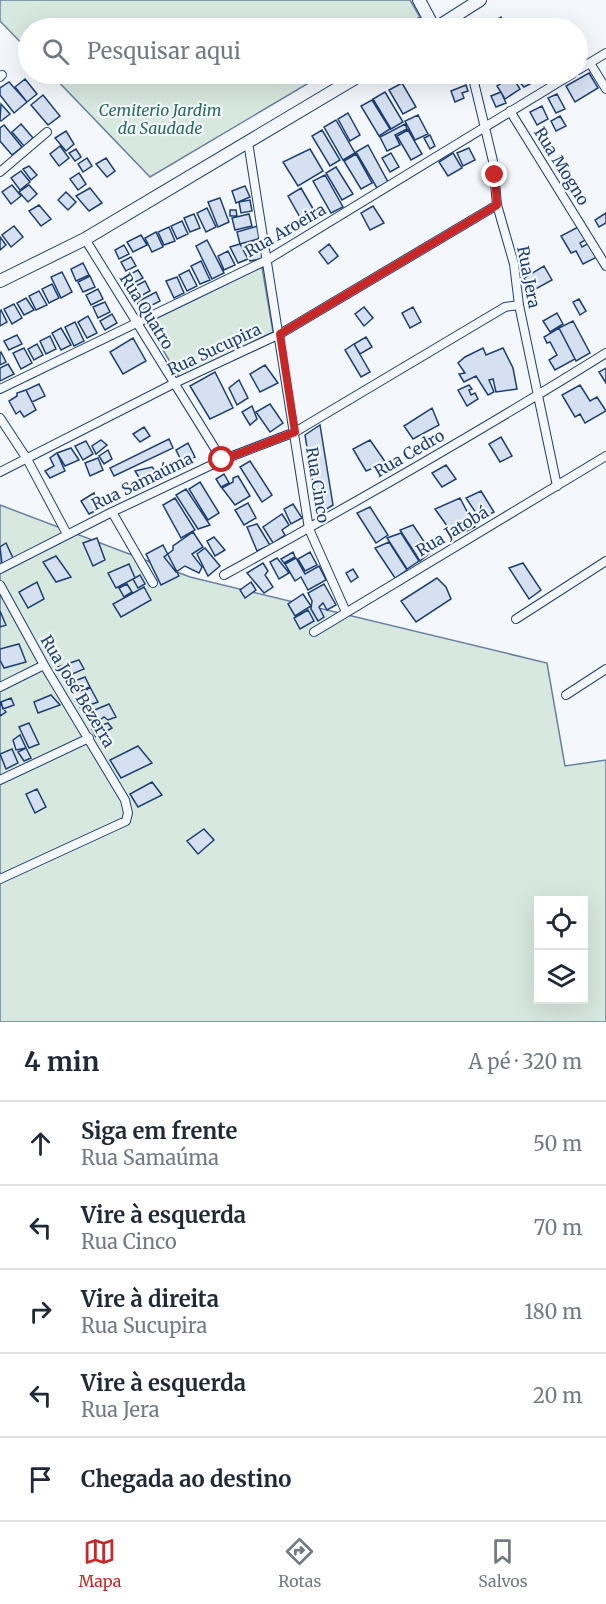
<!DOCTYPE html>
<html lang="pt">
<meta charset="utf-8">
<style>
body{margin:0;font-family:Merriweather,serif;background:#f2f2f3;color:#1f2937}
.controls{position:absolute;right:18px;bottom:18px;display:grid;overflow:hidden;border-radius:0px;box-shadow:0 6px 24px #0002}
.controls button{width:54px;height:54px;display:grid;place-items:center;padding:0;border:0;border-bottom:2px solid #e0e1e3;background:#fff;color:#1f2937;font:30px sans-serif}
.stop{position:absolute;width:18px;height:18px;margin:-14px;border:4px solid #c62828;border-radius:50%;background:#fff}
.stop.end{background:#c62828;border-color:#fff;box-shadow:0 2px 6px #0008}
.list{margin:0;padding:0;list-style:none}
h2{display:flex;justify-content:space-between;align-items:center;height:78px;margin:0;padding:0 24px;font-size:26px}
h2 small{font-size:20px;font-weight:400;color:#747a83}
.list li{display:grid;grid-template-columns:39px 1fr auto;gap:18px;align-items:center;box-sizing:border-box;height:84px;padding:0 24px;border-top:2px solid #e0e1e3}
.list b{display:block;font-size:22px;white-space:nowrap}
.list p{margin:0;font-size:20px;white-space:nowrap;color:#747a83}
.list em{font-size:20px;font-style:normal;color:#747a83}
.icon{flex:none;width:33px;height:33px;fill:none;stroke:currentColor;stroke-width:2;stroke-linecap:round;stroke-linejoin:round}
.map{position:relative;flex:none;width:606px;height:1022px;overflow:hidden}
.search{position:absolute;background:#fff;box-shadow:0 6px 24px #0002;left:18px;right:18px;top:18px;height:66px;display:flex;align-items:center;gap:15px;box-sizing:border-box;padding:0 21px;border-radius:33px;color:#747a83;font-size:22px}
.sheet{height:498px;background:#fff}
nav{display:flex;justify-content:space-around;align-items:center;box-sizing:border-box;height:84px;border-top:2px solid #e0e1e3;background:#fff;font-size:16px;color:#747a83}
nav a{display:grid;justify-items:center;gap:3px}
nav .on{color:#c62828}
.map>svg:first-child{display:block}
</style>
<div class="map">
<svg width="606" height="1022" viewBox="0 0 606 1022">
<rect width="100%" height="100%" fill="#f4f7fb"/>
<path fill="#d7e8df" stroke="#687fa3" stroke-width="1.5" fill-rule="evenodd" d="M0,0H410L420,17L400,28H28V50L0,21Z
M51,74H324L150,177Z
M262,267L273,332L179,377L147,323Z
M0,505L190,577L547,663L565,766L606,760V1022H0ZM538,900H584V999H538Z"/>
<path fill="#d5e0f0" stroke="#1d3f73" stroke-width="1.5" d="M501,17L506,28H493L490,24Z
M589,73L598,88L575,102L566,86Z
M512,74H530L534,82L524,87Z
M512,76L520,89L505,99L497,86Z
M25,79L37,94L27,102L15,87Z
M9,82L27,102L14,113L0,95V88Z
M402,83L416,107L403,114L389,90Z
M466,85L468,91L462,93L464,98L455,102L451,91Z
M385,92L403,122L391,129L373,99Z
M501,92L506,103L496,107L491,96Z
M557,94L565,109L556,113L548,98Z
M43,95L60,116L48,125L31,105Z
M372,100L390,129L379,136L361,106Z
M1,104L10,114L1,121L0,120Z
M542,106L548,119L537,125L530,112Z
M348,113L360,135L350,141L338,119Z
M418,115L428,134L415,140L405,121Z
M560,116L566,126L556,131L551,121Z
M336,120L355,153L343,160L324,127Z
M21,124L33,138L24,146L12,132Z
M405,124L407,129L395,135L400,145L387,151L380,137Z
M4,125L22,147L12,155L0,141V128Z
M322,130L340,160L330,166L312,136Z
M408,130L422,154L411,160L397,136Z
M66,131L74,144L66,151L55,138Z
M430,135L435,146L430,149L424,138Z
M368,145L388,182L377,188L356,152Z
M60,146L69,158L59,166L50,154Z
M469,148L475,160L463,166L457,153Z
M76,149L81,157L75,161L69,153Z
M310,149L323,171L298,186L283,162Z
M391,153L399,167L390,172L382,158Z
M453,153L462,168L448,176L439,162Z
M356,154L372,183L361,189L344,161Z
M87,158L92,166L83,172L78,164Z
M106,158L115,171L107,177L96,164Z
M29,166L37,175L31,180L23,169Z
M336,167L353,194L342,200L326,173Z
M21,171L30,182L20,190L11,178Z
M79,173L86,184L78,190L70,179Z
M325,175L343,207L331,213L313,181Z
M12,185L21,196L11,204L2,192Z
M29,185L37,194L28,202L19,192Z
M245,186L250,197L236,203L232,191Z
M90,188L102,203L89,211L76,196Z
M301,188L319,219L305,226L288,196Z
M66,192L76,202L68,210L58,200Z
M220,198L229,222L218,227L208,202Z
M250,200L252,211L241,213L239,202Z
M39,205L51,219L41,226L29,211Z
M373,206L384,223L370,230L361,213Z
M207,208L216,227L206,232L197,213Z
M230,210H236L237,216H230Z
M606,213V223L599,227L595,220Z
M194,214L200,228L190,232L184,218Z
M249,214L252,226L235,230L232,218Z
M182,221L188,234L177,239L171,226Z
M14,226L23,237L11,247L2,235Z
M258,226L261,238L240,244L237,232Z
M580,226L587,239L580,243L582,247L589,243L597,257L583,264L576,251L571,253L561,236Z
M169,227L175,241L164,245L158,232Z
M156,232L163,247L152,252L145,238Z
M141,235L147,245L133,252L127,242Z
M0,237L6,245L0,250Z
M207,240L224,273L212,279L196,246Z
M260,241L264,258L250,261L246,244Z
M240,244L248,259L238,263L230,247Z
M329,244L338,256L328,264L319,252Z
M124,245L129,254L119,259L115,250Z
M228,251L235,265L224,270L218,256Z
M131,257L136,266L126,271L121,262Z
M201,261L210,280L200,284L191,266Z
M83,263L89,275L76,281L71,269Z
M544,266L552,280L532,291L524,278Z
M138,270L143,278L130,285L125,277Z
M189,270L197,286L187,291L179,275Z
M62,272L72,292L61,298L51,277Z
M90,276L95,287L83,292L78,282Z
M177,277L184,293L174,298L166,281Z
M145,281L150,291L135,299L130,289Z
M52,284L59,298L49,303L42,289Z
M98,289L103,299L91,305L86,295Z
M39,291L47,305L36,310L29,296Z
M156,292L160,301L141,311L137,302Z
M26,298L34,310L24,315L17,303Z
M579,299L586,311L580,315L573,302Z
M105,302L110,312L98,318L93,307Z
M14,304L22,318L12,324L4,309Z
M364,307L373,318L364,326L355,314Z
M413,307L421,322L410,328L402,313Z
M1,310L7,322L0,326V311Z
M557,313L563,324L550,332L543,321Z
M112,314L117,323L105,330L100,321Z
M88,316L97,333L87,338L78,322Z
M573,321L590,353L576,361L559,328Z
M75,322L84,341L74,346L65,327Z
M61,328L71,345L61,350L52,333Z
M559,328L575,359L555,370L549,360L557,355L550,342L547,343L544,337Z
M17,335L22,344L9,350L4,341Z
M50,336L56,349L46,354L40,341Z
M366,337L372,347L360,354L354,344Z
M133,338L146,361L123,374L110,352Z
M37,344L43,355L34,360L28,349Z
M354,344L370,372L361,377L345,350Z
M24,348L32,363L21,369L13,353Z
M483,348L486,355L503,348L513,368L517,389L496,392L493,379L489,380L494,392L488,395L476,376L464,382L459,374L465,373L458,363L465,357Z
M1,352L6,362L0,365V353Z
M8,364L14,374L0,381V368Z
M265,365L278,383L260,392L250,374Z
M606,368V383L599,372Z
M215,372L233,408L210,419L190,386Z
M239,380L248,398L237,405L229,388Z
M39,384L45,396L32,402L26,390Z
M469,385L472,389L469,390L471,395L475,393L478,399L467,406L458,390Z
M580,385L590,401L597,397L606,411L585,423L580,414L575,417L562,395Z
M26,390L36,410L24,417L20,411L16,414L9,401L17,396V393Z
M270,404L283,423L270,432L256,412Z
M252,406L257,419L250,425L242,412Z
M432,408L439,425L413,439L404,426Z
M320,425L333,505L318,514L305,435Z
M144,427L150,436L140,442L133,434Z
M501,437L512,456L500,462L489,444Z
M169,439L173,448L114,476L110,468Z
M101,440L107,445L96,454L92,446Z
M370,440L386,463L366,471L353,449Z
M86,441L93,454L83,460L75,446Z
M188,443L195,457L182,462L176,450Z
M71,448L79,460L65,466L57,453Z
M108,450L112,459L104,464L99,456Z
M57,453L65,471L50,478L45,471L54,466L50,458Z
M98,458L103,470L90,476L85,463Z
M250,461L272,495L262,502L240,467Z
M446,465L456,479L442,487L432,473Z
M152,467L162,479L143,484L135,471Z
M224,474L229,483L221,487L216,479Z
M238,476L250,496L235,505L222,488L233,482V478Z
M200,482L219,513L208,520L189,489Z
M186,489L210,525L198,529L176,495Z
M481,491L494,512L480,519L466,498Z
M94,493L99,509L89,514L81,501Z
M175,498L195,530L181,538L163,505Z
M460,498L475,527L455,537L435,509Z
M248,503L256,518L244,525L235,510Z
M293,504L302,518L291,524L284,509Z
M370,507L388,535L376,543L357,513Z
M282,514L289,525L282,530L285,535L273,543L263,527Z
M257,524L270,545L257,551L247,527Z
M413,525L431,552L420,561L400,530Z
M193,532L203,547L192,554L202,567L199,573L185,566L176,572L164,557L173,550V546Z
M401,533L419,561L407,569L387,538Z
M214,537L225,550L215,556L207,541Z
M97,538L105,560L93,566L83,543Z
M389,542L407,570L395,578L375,548Z
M6,543L13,558L2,564L0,547Z
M163,545L179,576L161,585L146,554Z
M205,548L220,566L208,576L197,554Z
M293,552L295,557L284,563L281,559Z
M310,552L317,565L305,571L298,559Z
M56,556L71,577L56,582L43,562Z
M277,558L289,573L279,579L270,562Z
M296,558L305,574L319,566L326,580L308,590L301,577L295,581L285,564Z
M263,563L268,571L265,575L273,587L264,593L247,573Z
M523,563L541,590L529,599L509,568Z
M129,564L135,578L116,588L108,573Z
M353,569L358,577L351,582L346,573Z
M140,575L145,584L138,588L133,579Z
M437,578L446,587L451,599L416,622L401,601Z
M37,582L44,599L28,608L19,592Z
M251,582L256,590L245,598L240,590Z
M127,584L132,592L124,597L119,588Z
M324,584L336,605L327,610L323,603L319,607L324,617L318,621L311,609L312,601L308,593Z
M144,587L151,600L121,617L113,604Z
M303,594L311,606L295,616L288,604Z
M308,610L314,621L300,629L294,618Z
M0,611L6,625L0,627Z
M19,644L26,662L4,668L0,660V649Z
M79,660L84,669L63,678L58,667Z
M85,677L90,687L73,694L67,684Z
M90,687L98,702L81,708L75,701Z
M51,695L60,705L38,713L34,702Z
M11,698L14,705L3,709L1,702Z
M0,703L6,712L0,716Z
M109,704L116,717L108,720L104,717L95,724L90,712Z
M29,723L39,744L29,748L19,727Z
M108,723L112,728L96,737L92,729Z
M20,735L26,748L16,750L13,740Z
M138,746L152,763L121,778L110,760Z
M26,748L31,758L24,761L18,752Z
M12,749L18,763L6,769L0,754Z
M152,782L162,795L138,807L130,794Z
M37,789L46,807L35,813L26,794Z
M204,829L214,840L198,854L187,841Z"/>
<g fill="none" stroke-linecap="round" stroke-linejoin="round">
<defs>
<path id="street" d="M457,14L461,28
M590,63L606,89
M578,70L606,53
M472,74L493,161L497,205L514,264L519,305L557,486
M0,77L2,75
M510,111L606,266
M248,142L309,529L346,612
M0,172L47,132
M85,239L222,460
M0,389L267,260L572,74
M0,418L27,459L67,534
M0,472L175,383L280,334L497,205
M112,512L153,583
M0,569L112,512L222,460L295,432L505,307L519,305
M224,575C353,504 481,431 606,353
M0,585L44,665L125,800L128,813L126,821L0,879
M516,619L606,561
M314,632L606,456
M0,687L44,665
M566,695L606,669
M0,780L89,738"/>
<path id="secondary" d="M419,0L434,28
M436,28L480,0
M0,281L85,239L362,74"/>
</defs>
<use href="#street" stroke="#1d3f73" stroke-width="10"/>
<use href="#secondary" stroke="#1d3f73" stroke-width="14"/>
<use href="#street" stroke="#f4f7fb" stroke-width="8"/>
<use href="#secondary" stroke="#f4f7fb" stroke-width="12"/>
</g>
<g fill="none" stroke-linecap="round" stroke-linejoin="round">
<path stroke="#c62828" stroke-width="8" d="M222,460L295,432L280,334L497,205L495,175"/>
</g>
<g text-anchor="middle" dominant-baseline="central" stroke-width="4.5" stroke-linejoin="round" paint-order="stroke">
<g font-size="16" font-style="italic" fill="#2c6c60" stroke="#f4f7fb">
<text x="160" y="110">Cemiterio Jardim<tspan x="160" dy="18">da Saudade</tspan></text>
</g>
<g font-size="16" fill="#1d3f73" stroke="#f4f7fb">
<text transform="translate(562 166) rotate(58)">Rua Mogno</text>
<text transform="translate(285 230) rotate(-30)">Rua Aroeira</text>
<text transform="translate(529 277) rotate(79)">Rua Jera</text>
<text transform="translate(147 311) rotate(58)">Rua Quatro</text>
<text transform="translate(214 349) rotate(-25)">Rua Sucupira</text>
<text transform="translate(409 453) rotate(-30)">Rua Cedro</text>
<text transform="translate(142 481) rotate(-26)">Rua Samaúma</text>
<text transform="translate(318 485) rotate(81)">Rua Cinco</text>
<text transform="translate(452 531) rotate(-31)">Rua Jatobá</text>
<text transform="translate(78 691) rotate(59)">Rua José Bezerra</text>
</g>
</g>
</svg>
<div class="controls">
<button><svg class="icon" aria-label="locate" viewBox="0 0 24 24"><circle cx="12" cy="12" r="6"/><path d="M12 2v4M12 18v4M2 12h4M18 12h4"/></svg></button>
<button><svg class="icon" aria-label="layers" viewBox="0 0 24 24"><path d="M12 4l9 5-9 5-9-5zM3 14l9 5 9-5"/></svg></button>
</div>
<div class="stop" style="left:222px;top:460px"></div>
<div class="stop end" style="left:495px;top:175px"></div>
<div class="search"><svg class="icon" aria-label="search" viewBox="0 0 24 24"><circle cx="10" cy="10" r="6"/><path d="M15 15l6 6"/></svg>Pesquisar aqui</div>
</div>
<section class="sheet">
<h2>4 min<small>A pé · 320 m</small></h2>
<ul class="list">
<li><svg class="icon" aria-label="ahead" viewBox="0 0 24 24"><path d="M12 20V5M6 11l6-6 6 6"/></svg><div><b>Siga em frente</b><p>Rua Samaúma</p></div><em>50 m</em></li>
<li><svg class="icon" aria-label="left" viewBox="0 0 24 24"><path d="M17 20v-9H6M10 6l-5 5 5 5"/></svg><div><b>Vire à esquerda</b><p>Rua Cinco</p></div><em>70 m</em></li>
<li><svg class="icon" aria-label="right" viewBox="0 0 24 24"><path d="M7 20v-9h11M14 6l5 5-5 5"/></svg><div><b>Vire à direita</b><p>Rua Sucupira</p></div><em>180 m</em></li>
<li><svg class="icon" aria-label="left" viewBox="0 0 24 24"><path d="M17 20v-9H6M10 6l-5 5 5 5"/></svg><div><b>Vire à esquerda</b><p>Rua Jera</p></div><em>20 m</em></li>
<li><svg class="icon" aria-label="arrive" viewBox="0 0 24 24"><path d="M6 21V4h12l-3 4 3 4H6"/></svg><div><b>Chegada ao destino</b></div></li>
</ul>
</section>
<nav>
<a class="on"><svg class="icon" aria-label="map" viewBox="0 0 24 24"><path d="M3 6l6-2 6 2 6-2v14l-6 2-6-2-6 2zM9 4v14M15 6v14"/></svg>Mapa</a>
<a><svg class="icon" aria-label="directions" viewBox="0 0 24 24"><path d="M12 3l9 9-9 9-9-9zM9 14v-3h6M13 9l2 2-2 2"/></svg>Rotas</a>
<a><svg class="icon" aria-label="saved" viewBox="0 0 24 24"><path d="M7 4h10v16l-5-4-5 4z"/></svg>Salvos</a>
</nav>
